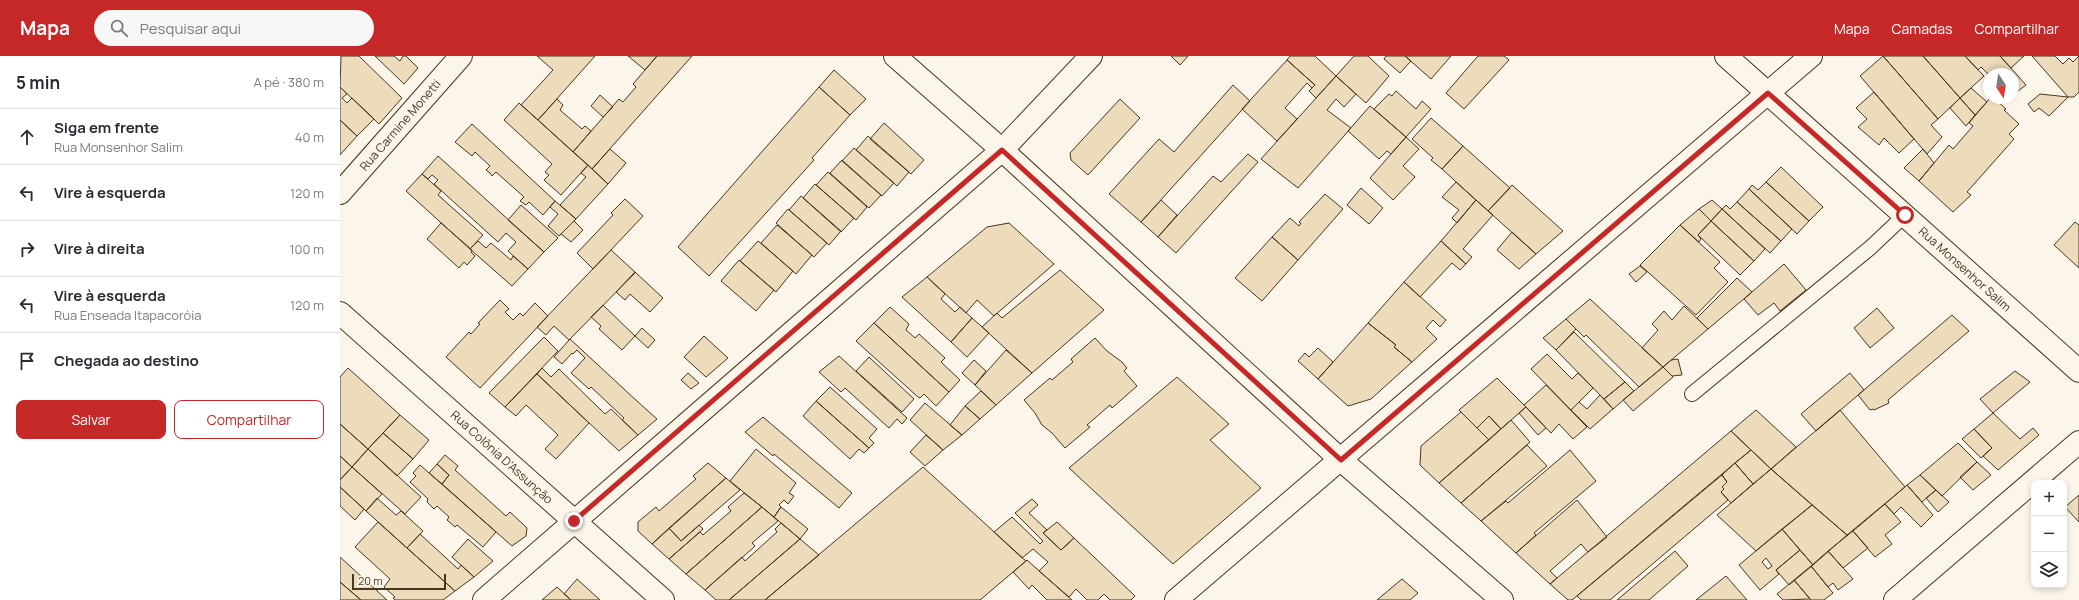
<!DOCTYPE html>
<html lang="pt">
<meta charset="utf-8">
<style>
body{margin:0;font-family:Manrope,sans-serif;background:#f7f7f7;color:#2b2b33}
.controls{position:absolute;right:12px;bottom:12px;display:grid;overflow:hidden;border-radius:8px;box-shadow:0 2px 6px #0003}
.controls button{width:36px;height:36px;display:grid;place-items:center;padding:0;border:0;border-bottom:1px solid #e1e1e2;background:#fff;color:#2b2b33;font:20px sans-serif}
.compass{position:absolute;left:1643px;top:12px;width:36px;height:36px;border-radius:50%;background:#fff;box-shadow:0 2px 6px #0003;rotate:168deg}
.scale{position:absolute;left:12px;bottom:10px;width:94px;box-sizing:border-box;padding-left:4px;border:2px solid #4a3520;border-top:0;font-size:11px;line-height:14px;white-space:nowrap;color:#4a3520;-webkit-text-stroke:3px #fbf6e9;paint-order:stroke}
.stop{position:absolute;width:12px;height:12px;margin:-9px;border:3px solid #c62828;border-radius:50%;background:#fff}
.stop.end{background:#c62828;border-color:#fff;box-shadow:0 1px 4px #0008}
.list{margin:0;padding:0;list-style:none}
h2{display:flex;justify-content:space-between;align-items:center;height:52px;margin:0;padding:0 16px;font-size:17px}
h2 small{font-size:13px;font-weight:400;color:#7c7c81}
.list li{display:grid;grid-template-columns:26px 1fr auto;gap:12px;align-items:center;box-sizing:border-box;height:56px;padding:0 16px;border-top:1px solid #e1e1e2}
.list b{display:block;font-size:15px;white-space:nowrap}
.list p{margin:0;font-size:13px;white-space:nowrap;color:#7c7c81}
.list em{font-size:13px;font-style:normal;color:#7c7c81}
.actions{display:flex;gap:8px;padding:12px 16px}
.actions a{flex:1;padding:9px 0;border:1px solid #c62828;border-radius:8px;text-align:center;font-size:14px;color:#c62828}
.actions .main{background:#c62828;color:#fff}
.icon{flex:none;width:22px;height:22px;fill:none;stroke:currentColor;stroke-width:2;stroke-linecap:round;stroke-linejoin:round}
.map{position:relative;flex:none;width:1739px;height:544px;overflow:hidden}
header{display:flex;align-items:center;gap:24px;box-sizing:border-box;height:56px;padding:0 20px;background:#c62828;color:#fff}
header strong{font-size:19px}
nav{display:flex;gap:22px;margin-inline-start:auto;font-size:14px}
.search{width:280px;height:36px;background:#f7f7f7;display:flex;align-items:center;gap:10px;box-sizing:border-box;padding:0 14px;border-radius:22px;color:#7c7c81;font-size:15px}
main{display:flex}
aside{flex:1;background:#fff}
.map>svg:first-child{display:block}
</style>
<header>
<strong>Mapa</strong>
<div class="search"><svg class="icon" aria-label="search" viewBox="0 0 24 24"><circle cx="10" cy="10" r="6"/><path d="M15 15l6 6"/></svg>Pesquisar aqui</div>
<nav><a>Mapa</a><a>Camadas</a><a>Compartilhar</a></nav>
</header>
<main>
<aside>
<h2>5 min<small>A pé · 380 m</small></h2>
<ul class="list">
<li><svg class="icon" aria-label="ahead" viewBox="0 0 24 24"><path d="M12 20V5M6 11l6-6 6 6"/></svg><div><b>Siga em frente</b><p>Rua Monsenhor Salim</p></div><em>40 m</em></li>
<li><svg class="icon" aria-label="left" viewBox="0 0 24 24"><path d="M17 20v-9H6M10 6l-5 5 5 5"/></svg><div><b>Vire à esquerda</b></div><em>120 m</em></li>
<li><svg class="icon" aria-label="right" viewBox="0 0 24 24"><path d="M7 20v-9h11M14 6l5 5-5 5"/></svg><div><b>Vire à direita</b></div><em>100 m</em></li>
<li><svg class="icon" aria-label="left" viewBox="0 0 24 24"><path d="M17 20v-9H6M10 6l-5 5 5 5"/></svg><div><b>Vire à esquerda</b><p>Rua Enseada Itapacoróia</p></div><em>120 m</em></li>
<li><svg class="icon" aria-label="arrive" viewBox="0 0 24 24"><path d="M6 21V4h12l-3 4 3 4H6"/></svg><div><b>Chegada ao destino</b></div></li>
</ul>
<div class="actions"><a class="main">Salvar</a><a>Compartilhar</a></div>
</aside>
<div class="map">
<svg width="1739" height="544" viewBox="0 0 1739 544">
<rect width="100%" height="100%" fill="#fbf6e9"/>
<path fill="#ecdcbc" stroke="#4a3520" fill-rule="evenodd" d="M1,0H19L62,42L39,68L0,31Z
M35,0H54L60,5L63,0H66L78,12L64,28Z
M197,0H255L198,64L181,49L213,14Z
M288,0H317L305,14Z
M317,0H352L252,113L233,96L279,43L283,46L296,31L293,28Z
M831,0H848L840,9Z
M950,0H975L996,20L976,42L969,35L975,29L947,4Z
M1014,0H1028L1049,20L1026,47L996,20Z
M1046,0H1065L1071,5L1060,17L1044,3Z
M1065,0H1111L1091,23Z
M1138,0H1164L1169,4L1124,53L1106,37Z
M1543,0H1583L1620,42L1598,63Z
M1543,0L1598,63L1591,69L1602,81L1587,98L1520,20Z
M1583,0H1625L1644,20L1620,42Z
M1625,0H1660L1686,29L1678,35H1673V18L1649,19L1641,11L1638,14Z
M1660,0H1684L1671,12Z
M1692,0H1715L1723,8L1729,2L1733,6L1739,0V36L1734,41H1728Z
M947,4L975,29L972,32L967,27L945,52L957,63L937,85L902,53Z
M494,14L526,43L510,59L479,31Z
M996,20L1016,38L1004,51L996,43L987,54L1011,72L958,132L921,103Z
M893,29L910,45L801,166L769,138L819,83L834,96Z
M0,31L7,38L2,42L7,47L12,42L34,63L17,80L0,64Z
M479,31L510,59L472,102L474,104L369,220L338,191Z
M1631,32L1647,46L1635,59L1620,42Z
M1056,35L1076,53L1082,45L1091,53L1066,81L1034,53L1049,38L1052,40Z
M1534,36L1574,83L1559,97L1544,82L1539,89L1518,71L1527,63L1516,52Z
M1700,38L1728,41L1709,60L1699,52L1694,56L1688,48Z
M260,39L273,51L263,61L251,50Z
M1620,42L1635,59L1626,70L1610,52Z
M1650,42H1654L1666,53L1664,54L1679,68L1669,78L1674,83L1627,136L1631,139L1613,156L1579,125L1609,89L1613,93L1633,70L1629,67Z
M217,43L223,49L220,54L242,73L245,70L251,75L233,96L198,64Z
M780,43L800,62L748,119L731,104L730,97Z
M179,47L248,109L221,139L204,124L209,119L205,116L212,108L164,64Z
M1030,50L1066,81L1051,98L1047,95L1039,103L1008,75Z
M1091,62L1123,90L1102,113L1091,104L1093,102L1072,83Z
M0,64L17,80L0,99Z
M544,67L584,104L571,118L530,83Z
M132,68L215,145L203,159L189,146L186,149L180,145L184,141L156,116L152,120L150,117L146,114L150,110L135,96L132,100L115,86Z
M528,80L569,116L557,130L516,94Z
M1066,81L1079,93L1063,110L1075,121L1053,144L1030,122Z
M1123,90L1170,132L1148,155L1102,113Z
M514,92L554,127L542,140L502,105Z
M270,93L286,107L268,128L252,113Z
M1583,93L1594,107L1579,125L1564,112Z
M908,98L918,106L836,197L818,181L873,120L881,126Z
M98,100L204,196L188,213L168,195L176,186L166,177L158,186L94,128L98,124L92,119L88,123L82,118Z
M502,104L541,139L529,152L490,117Z
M248,109L268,128L236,163L220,149L246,121L241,117Z
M1441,111L1483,151L1469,165L1426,126Z
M488,116L527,151L516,164L476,129Z
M82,118L101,135L98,139L143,179L130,193L66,135Z
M1116,126L1136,144L1117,167L1112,162L1119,154L1102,141Z
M1426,126L1469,165L1457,178L1409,133L1412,129L1418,134Z
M475,128L514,162L501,176L463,142Z
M1172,129L1223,175L1196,198L1148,155Z
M1021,132L1043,152L1029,168L1007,149Z
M1409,133L1452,173L1441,185L1397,146Z
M985,138L1003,153L958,204L932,181L950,162L959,170L961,167L959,166Z
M461,140L501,175L489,189L449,154Z
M285,143L303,160L253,213L237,197L273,159L271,157Z
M821,144L837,159L818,181L801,166Z
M1136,144L1153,159L1123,193L1132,201L1126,208L1101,185Z
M1372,144L1382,153L1371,165L1359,153Z
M215,145L236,163L219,180L208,170L218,158L210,151Z
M1397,146L1441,185L1430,197L1382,153L1386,149L1390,153Z
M181,149L218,182L204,196L168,164Z
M448,153L487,187L474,201L436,167Z
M1359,153L1371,165L1358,179L1361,183L1359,186L1340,169Z
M1382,153L1425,193L1414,205L1371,165Z
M234,165L243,174L231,186L221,178Z
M1371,165L1414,205L1400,219L1358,179Z
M1735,166L1739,169V212L1714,189Z
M101,167L132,194L131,196L135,200L127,209L124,206L119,212L87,183Z
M669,167L714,208L654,260L637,244L626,257L587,221L647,171Z
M437,169L472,199L456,218L421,187Z
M1340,169L1380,206L1374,212L1388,226L1356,259L1300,209Z
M1172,176L1196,198L1179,213L1157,194Z
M932,181L958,204L922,245L895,222Z
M138,185L146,192L151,187L171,204L173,200L188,213L172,230L130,193Z
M418,185L453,215L436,236L400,205Z
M1101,185L1126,208L1120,214L1112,207L1080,241L1064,226Z
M271,194L295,216L294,218L229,284L214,270L206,279L197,271Z
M399,204L434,234L416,255L381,225Z
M1444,208L1466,234L1440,255L1434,247L1418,259L1404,243Z
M1300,210L1307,216L1296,226L1289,218Z
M720,214L764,254L692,317L642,271L657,257L662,262Z
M295,216L323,242L310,256L290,238L285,244L276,236Z
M587,221L605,238L601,243L615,256L620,251L632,262L611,286L562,241Z
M1397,222L1412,236L1368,273L1357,262Z
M1064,226L1106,264L1100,271L1093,264L1086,272L1097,283L1072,306L1054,291L1056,289L1028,267Z
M1250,243L1323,311L1299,331L1246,279L1244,281L1226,263Z
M160,244L169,253L165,256L173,264L180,257L183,260L195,247L208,260L140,332L106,301L129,276L131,278L140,268L138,267Z
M263,249L295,280L282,294L259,273L261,270L251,261Z
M1344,250L1368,273L1323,311L1302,292L1318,274L1312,268L1324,255L1332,264Z
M550,251L569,268L566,274L575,282L579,278L605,302L601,306L620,324L609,336L534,267Z
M1537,252L1554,272L1530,292L1514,272Z
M1612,259L1629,275L1548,344L1549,347L1534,354L1533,353L1530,354L1518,339Z
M632,262L649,277L627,301L611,286Z
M1226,263L1236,273L1216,294L1203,282Z
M534,267L609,336L596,350L584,338L580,342L578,341L516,285Z
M1028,267L1056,289L1054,291L1072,306L1031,343L1008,350L978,323Z
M302,272L315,284L308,292L295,280Z
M1234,276L1285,326L1264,343L1216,294Z
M364,280L388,302L366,321L344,301Z
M204,281L218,295L165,351L149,337Z
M755,282L767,295L782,306L787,312L784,315L797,330L772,352L770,349L747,369L750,371L725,392L712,377L702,369L695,357L684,344L710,322L712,324L733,306L731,303Z
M230,283L298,346L317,363L298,379L282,364L284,362L251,331L249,333L231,317L245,302L237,294L233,298L232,297L222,308L214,301Z
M978,292L993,306L978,323L958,305L965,297L969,301Z
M666,294L692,317L656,349L635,329Z
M1207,298L1232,323L1238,317L1253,332L1231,354L1191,313Z
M499,300L567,362L562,368L557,363L549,372L505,332L501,336L479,316Z
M529,301L574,343L562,356L516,315Z
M1338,303L1342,319L1332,320L1323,311L1331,304Z
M634,304L646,315L635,329L622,317Z
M1323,311L1333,321L1293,355L1283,344Z
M8,312L60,359L28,393L0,368V321Z
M202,312L211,321L219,313L265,358L271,353L298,379L279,395L197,318Z
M1675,315L1690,326L1653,357L1640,343Z
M348,317L359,327L351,333L341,324Z
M1510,317L1524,334L1476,375L1461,358Z
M197,318L249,367L216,403L205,393L218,379L186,349L176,360L165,351Z
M837,321L889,368L870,384L921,432L833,508L729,412Z
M1157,322L1186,351L1161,373L1149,360L1137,372L1119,354Z
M1285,326L1294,335L1273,353L1264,343Z
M1206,329L1247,371L1233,383L1219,368L1211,377L1184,349Z
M490,331L537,373L529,382L534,387L529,392L476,345Z
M641,335L656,349L640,363L625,350Z
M1260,339L1273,353L1250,373L1231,354L1239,346L1247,353Z
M476,345L529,392L524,397L519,393L510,403L463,360Z
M585,347L622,379L603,394L570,364Z
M625,350L640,363L622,379L610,369Z
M1186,351L1206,372L1198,379L1179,357Z
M1416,354L1456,391L1431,413L1391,375Z
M1500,354L1565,431L1507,479L1431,413Z
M1121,356L1149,384L1099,427L1080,409L1081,390Z
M1653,357L1680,383L1693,372L1699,379L1658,414L1643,400L1652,392L1634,373Z
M60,359L89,384L73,403L43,377Z
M1149,360L1161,373L1149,384L1137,372Z
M423,361L512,437L499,452L434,398L433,400L405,376Z
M1171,364L1190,386L1121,447L1099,427Z
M0,368L28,393L12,411L0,400Z
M1634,373L1652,392L1641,402L1622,383Z
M1391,375L1411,394L1395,407L1232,544H1228L1210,528Z
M43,377L73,403L57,420L28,393Z
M586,379L603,394L585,410L570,396Z
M1618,387L1637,406L1602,440L1580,419Z
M1187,389L1207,410L1141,465L1121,447Z
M28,393L81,441L65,458L12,411Z
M416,393L456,427L449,437L454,440L448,448L444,444L439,449L441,451L434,461L390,425Z
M1230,394L1256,425L1194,477L1196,479L1176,497L1141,465L1166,445L1168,447Z
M1411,394L1431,413L1413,428L1395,407Z
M105,399L118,410L115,414L166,460L170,456L187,472L186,480L172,490L102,428L109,419L97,408Z
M0,400L12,411L0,424Z
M1637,406L1651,419L1633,434L1620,421Z
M368,407L386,422L312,488L298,475V466L316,451L319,455L356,423L353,420Z
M1395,407L1413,428L1391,447L1381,436L1384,433L1382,431L1387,426L1382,419Z
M97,408L109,419L102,428L89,417Z
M80,409L156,476L143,491L117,469L115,471L107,464L109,461L97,450L94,453L87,446L88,443L70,426L76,420L73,417Z
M12,411L42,438L26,455L0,431V424Z
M583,411L686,505L640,544H425Z
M1431,413L1472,449L1416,495L1377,459Z
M1382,419L1387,426L1382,431L1384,433L1381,436L1388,444L1270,544H1241L1237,540Z
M1580,419L1596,434L1582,446L1567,429Z
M386,422L400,434L341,485L329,472Z
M1567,429L1593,459L1581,471L1561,451L1554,458L1545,448Z
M0,431L24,453L15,464L0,450Z
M1596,434L1609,446L1598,456L1586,442Z
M404,437L422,451L346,518L329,503L360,476L363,479L391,455L388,451Z
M1739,439V466L1725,451Z
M37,442L56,459L61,455L83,475L67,492L26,455Z
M692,443L698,449L689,457L707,474L703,477L721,494L734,482L795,540L791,544H770L764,538L758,544H747L736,533L729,541L699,515L708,506L693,493L682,502L654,476L672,461L700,488L703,485L675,457Z
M1237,444L1267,481L1248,496L1241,488L1210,515L1217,522L1210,528L1176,497Z
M1545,448L1561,466L1545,479L1552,488L1535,501L1513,475Z
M1472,449L1507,479L1473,509L1442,473Z
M422,451L438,465L412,487L415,490L413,492L365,534L346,518Z
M441,451L468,473L460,483L434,461Z
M38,466L67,492L115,535L103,544H55L53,542L55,541L44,531L50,523L15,491Z
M717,466L734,482L721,494L703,477Z
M441,467L460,483L389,544H376L365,534L402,501L405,505L437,476L435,473Z
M359,469L363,473L329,503L312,488L329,472L341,485Z
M1442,473L1460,494L1436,514L1439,518L1420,534L1399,509ZM1426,502L1432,510L1428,513L1422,506Z
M1513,475L1528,492L1503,512L1488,495Z
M80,478L118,513L121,509L134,521L115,535L67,492Z
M128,483L153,505L134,521L112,501Z
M460,483L479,499L425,544H389Z
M1460,494L1473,509L1449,529L1436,514Z
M1335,495L1348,510L1309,544H1277Z
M1488,495L1513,523L1498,534L1493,527L1488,531L1471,510Z
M0,501L47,544H21L0,526Z
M687,504L725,538L732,544H707L692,529L689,533L673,516Z
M1471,510L1493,537L1484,544H1471L1454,524Z
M1386,520L1407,544H1356Z
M237,523L260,544H231L224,538Z
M1062,523L1078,537L1070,544H1037Z
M1454,524L1470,543L1443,544L1437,538Z
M0,526L21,544H0Z
M217,531L230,543L231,544H202Z"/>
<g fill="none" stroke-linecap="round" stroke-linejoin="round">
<defs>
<path id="service" d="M1352,338L1530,192L1565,159"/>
<path id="minor" d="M555,0L662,94L1001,404L1162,544
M1386,0L1739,315
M0,137L121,0
M0,257L323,544
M144,544L662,94L751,0
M836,544L1471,0
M1555,544L1739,386"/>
</defs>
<use href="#service" stroke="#4a3520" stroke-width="16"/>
<use href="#minor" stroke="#4a3520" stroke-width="24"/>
<use href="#service" stroke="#fbf6e9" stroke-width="14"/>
<use href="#minor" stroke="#fbf6e9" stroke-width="22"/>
</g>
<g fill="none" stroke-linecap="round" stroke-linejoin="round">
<path stroke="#c62828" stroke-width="5" d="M234,465L662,94L1001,404L1428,37L1565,159"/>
</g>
<g text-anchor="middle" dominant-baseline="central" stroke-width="3" stroke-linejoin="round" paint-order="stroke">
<g font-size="12" fill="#4a3520" stroke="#fbf6e9">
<text transform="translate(60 69) rotate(-49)">Rua Carmine Monetti</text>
<text transform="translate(1625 213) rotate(42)">Rua Monsenhor Salim</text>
<text transform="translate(162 401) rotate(42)">Rua Colônia D'Assunção</text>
</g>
</g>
</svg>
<div class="controls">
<button>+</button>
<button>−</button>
<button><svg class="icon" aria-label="layers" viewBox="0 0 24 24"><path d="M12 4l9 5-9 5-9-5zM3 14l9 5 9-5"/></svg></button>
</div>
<svg class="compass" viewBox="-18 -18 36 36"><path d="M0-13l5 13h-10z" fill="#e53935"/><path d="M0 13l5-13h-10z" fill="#7c7c81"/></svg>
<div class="scale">20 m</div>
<div class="stop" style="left:1565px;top:159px"></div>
<div class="stop end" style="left:234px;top:465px"></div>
</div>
</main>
